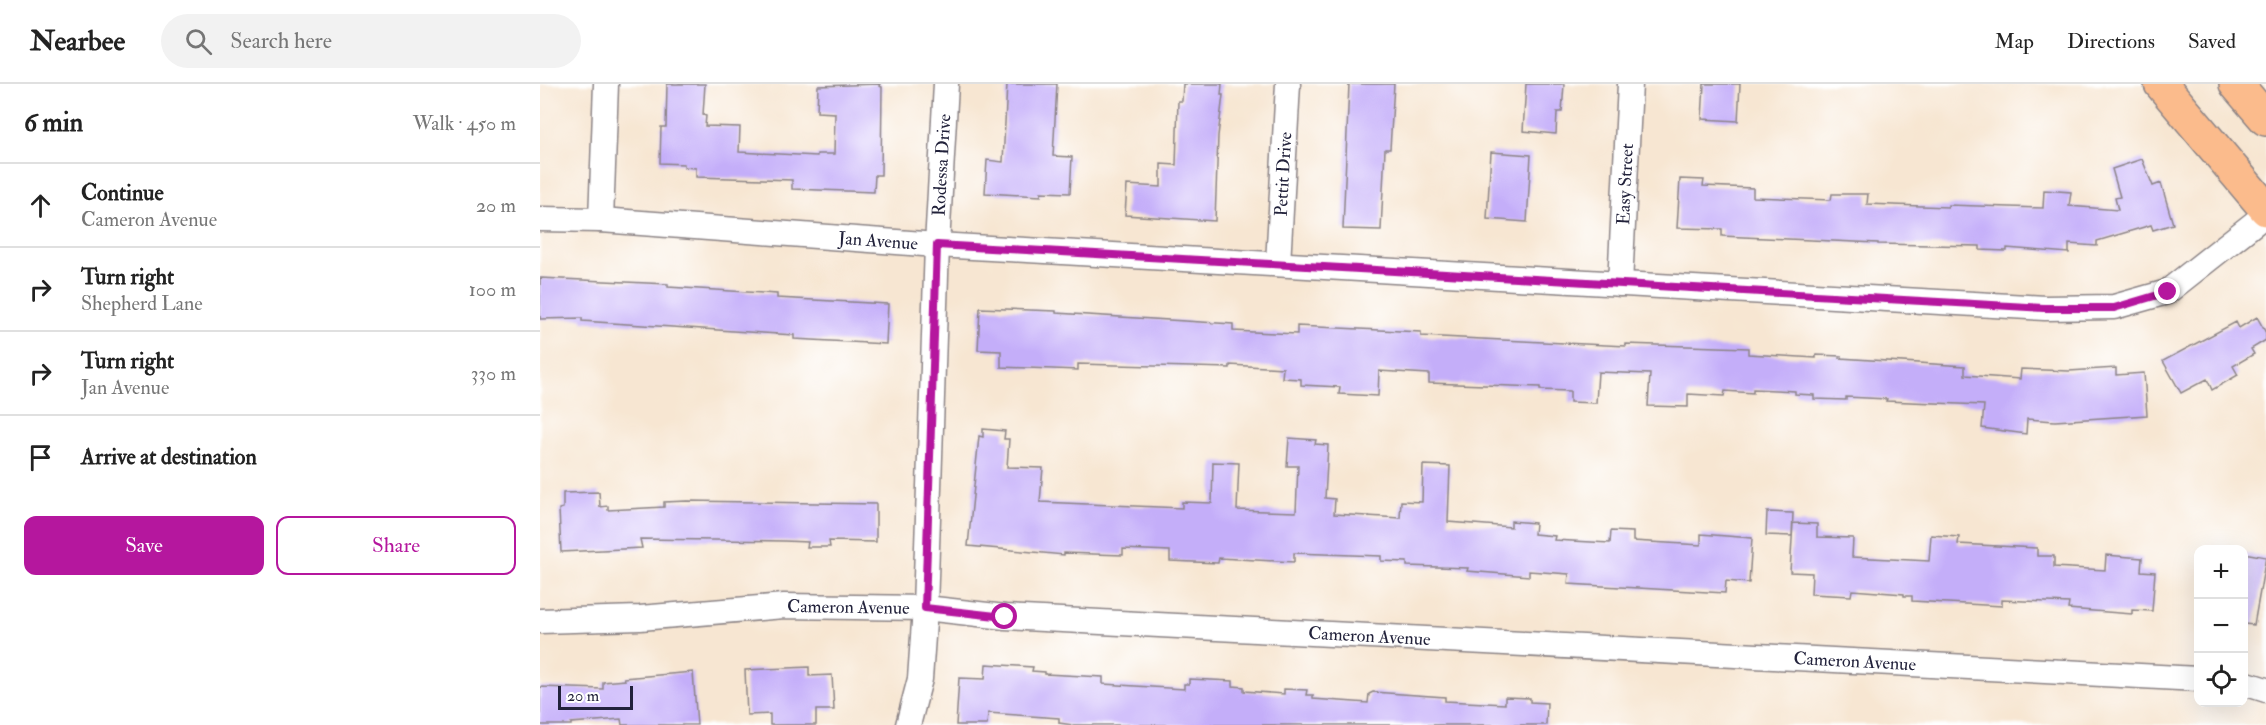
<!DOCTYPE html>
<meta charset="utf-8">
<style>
body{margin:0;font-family:"IM FELL Double Pica",serif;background:#f2f2f2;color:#222}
.controls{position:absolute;right:18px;bottom:18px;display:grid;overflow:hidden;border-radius:12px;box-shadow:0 6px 24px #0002}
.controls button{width:54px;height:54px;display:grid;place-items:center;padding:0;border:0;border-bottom:2px solid #e0e0e0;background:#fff;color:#222;font:30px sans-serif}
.scale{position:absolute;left:18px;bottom:15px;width:75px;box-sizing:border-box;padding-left:6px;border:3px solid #22223b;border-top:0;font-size:16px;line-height:21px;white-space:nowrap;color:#22223b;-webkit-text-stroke:4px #fff;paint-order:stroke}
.stop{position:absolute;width:18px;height:18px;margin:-14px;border:4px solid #b5179e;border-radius:50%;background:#fff}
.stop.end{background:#b5179e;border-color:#fff;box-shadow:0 2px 6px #0008}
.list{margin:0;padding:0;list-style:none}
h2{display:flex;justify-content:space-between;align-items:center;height:78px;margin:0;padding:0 24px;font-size:26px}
h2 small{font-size:20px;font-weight:400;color:#767676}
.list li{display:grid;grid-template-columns:39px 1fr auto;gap:18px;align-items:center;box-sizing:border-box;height:84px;padding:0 24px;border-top:2px solid #e0e0e0}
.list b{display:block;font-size:22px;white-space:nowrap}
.list p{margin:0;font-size:20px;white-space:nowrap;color:#767676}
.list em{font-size:20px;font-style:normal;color:#767676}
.actions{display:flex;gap:12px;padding:18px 24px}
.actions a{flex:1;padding:14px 0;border:2px solid #b5179e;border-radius:12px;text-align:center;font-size:21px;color:#b5179e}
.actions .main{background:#b5179e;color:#fff}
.icon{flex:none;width:33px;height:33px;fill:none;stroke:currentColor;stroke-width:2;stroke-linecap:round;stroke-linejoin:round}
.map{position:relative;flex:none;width:1726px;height:641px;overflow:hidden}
header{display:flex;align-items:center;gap:36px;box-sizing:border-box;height:84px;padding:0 30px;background:#fff;border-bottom:2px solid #e0e0e0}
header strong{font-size:28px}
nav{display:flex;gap:33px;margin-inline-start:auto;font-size:21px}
.search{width:420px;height:54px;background:#f2f2f2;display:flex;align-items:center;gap:15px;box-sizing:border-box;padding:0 21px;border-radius:33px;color:#767676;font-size:22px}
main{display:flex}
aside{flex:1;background:#fff}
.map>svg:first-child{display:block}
</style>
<header>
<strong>Nearbee</strong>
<div class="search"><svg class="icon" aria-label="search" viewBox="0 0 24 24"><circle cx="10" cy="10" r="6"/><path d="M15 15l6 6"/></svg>Search here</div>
<nav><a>Map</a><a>Directions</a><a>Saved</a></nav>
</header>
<main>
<aside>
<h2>6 min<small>Walk · 450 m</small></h2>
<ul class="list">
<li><svg class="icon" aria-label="ahead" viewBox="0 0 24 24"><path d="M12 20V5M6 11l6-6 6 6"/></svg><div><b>Continue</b><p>Cameron Avenue</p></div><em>20 m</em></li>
<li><svg class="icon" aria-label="right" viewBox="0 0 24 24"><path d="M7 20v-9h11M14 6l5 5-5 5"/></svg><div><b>Turn right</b><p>Shepherd Lane</p></div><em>100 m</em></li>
<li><svg class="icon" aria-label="right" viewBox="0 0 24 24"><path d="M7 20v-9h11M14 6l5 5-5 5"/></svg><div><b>Turn right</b><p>Jan Avenue</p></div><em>330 m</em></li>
<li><svg class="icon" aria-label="arrive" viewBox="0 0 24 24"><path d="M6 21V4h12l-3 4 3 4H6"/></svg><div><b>Arrive at destination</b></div></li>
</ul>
<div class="actions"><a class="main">Save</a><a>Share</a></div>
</aside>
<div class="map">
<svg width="1726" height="641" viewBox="0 0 1726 641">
<rect width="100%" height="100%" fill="#fff"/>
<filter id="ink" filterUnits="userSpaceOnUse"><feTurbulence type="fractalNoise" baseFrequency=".0167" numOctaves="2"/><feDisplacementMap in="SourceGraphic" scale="12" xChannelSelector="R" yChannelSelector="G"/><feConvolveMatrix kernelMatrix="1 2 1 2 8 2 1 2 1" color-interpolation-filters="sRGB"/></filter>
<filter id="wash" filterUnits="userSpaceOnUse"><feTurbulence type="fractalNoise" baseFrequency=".008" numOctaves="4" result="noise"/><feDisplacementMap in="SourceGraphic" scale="24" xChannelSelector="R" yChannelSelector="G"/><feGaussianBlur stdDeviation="1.35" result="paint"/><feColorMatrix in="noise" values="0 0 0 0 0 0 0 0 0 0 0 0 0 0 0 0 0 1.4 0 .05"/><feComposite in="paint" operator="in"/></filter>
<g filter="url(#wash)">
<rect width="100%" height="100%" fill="#f7e6d2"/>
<g id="blocks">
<path fill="#c4aef9" d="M127,0H165L163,31L166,32L165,42L200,43L199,68L277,72V70H294L295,29L277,28L278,2L340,0L339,2L342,3L341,91H335L334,108L252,105V96L156,93V84L144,83V80L120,79L121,43H126Z
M467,0H517L513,72L532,73L530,109L501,108V112L445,109L447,76L463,78Z
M643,0H682L681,11H683L678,52L675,137L585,131L587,101L621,103V80L636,81L638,17H642Z
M809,0H854L850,65H845L841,146L803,145Z
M986,0H1024L1022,28H1017L1016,50L983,47Z
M1164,0H1200L1198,37L1162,35Z
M951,68L991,71L987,138L947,135Z
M1602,75L1613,102L1621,99L1633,140L1613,146L1611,141L1557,157V162L1529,160V169L1467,164V167L1440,166V162L1338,160V159L1182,152V145L1137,144L1140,95L1164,96L1163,102L1213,104V113L1291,116L1292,110H1328L1327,120L1408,123V121L1503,124L1504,106L1531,108L1529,122L1578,126L1575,114L1580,113L1572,85Z
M0,194L128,200V203L237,210V214L348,220L346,260L254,255V251L42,237V234L0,235Z
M440,224L516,227V229L693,240V247L757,250V242L881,248V252L1086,262V260L1208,264V270L1276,274V271L1301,272L1300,274L1425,282V291L1480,295L1481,285L1529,287L1576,284V291L1604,289L1607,331L1515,337L1487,335L1486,350L1442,344L1444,321L1346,317L1347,315L1306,313V316L1274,315V311L1255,310V307L1213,305V309L1185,307L1184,312L1148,310V323L1108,322L1110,290L1058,288L1056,319L1030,318V307L1000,306V303L889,299V290L839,287L838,312L799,310L800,303L761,301V295L742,294L743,284L690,281V284L538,280V286L461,283V267L438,266Z
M1717,233L1726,249V256L1711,265L1714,270L1693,282L1698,291L1672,306L1667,295L1641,309L1623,277L1696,238L1699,244Z
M443,345L465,347L464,355H469L467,383L503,384L500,418L642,424V418L672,419L673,378L699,379L697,426L756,428L758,382H747L749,354L776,356L775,360L788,361L785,414L795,415L794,430L860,434L861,417L882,418L883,381L910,382L908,438L971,443V437L995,439L994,450L1015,452L1014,456L1070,459L1071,447L1093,448V457L1161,461V450L1212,454L1209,499L1186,497L1185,509L1028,500L1029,490L989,487V492L927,487L928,484L867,482V478L841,477V472L754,469V478L679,474L678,479L630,477V467L583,465V471L524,469V471L428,462L439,352L443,353Z
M59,408L60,423L68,422V426L124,423V418L147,417L336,420V458L289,457L290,463H267L268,458L244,457L100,455L102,464L21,468L19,425L23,424V409Z
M1227,428L1253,429L1252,452L1226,451Z
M1253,439L1277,440V453L1313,454L1312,473L1389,477L1391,451L1419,453L1418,460L1497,464V472H1514V483L1565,486L1566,471L1602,474L1601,487L1615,488L1612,527L1592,526V530L1528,525L1529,519L1462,516V522L1372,517V512H1364V510L1312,506L1311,512L1271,510L1272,489L1250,488Z
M1704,469L1726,473L1714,541L1704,540Z
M446,580L493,583L492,587L505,588V590L563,593V600L644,605V600H649V595L693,597V602L704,603V607L744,610V605L767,606L766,611H773V615L828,619L829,610L833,608L905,613V617L965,620V613L990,614V618L1007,619L1006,641H533L519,639V634L448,629L447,641H416L419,594L445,595Z
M269,583V592L292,591L294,626H276V641H230V630L207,631L205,586Z
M153,588L157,641H82L81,635L31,639V641H0V603L63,605V598L85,596L84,594Z"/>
</g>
</g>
<g filter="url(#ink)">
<use href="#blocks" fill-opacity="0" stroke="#8c8486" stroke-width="1.5"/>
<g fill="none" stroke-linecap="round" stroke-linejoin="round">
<defs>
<g id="street">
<path id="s1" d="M0,135L61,136L397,161L1505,224L1574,223L1627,208L1726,130"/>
<path d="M61,136L66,0"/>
<path id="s2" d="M738,180L748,0"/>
<path id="s3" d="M1080,200L1090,0"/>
<path id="s4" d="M0,537L100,534L244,522L385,524L465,533L1658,595"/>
<path d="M1704,599L1726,606"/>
<path id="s5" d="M368,641L380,595L385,524L397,161L406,0"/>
</g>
<path id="highway" d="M1621,0L1726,125
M1696,0L1726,35"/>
</defs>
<use href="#street" stroke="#8c8486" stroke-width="27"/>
<use href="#highway" stroke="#8c8486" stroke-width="36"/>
<use href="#street" stroke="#fff" stroke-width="24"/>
<use href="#highway" stroke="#fbbb8c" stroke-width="33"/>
</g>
</g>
<g fill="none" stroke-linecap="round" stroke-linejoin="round" filter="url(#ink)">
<path stroke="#b5179e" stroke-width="8" d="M465,533L385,524L397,161L1504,224H1574L1628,208"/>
</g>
<g text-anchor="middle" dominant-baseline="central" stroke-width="4.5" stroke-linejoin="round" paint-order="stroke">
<g font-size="18" fill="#22223b" stroke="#fff">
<text stroke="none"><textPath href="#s5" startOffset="562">Rodessa Drive</textPath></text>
<text stroke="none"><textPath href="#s2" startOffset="90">Pettit Drive</textPath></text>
<text stroke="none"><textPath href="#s3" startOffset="100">Easy Street</textPath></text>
<text stroke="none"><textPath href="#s1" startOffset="339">Jan Avenue</textPath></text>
<text stroke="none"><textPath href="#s4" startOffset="309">Cameron Avenue</textPath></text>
<text stroke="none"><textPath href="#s4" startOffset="831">Cameron Avenue</textPath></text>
<text stroke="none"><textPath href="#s4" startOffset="1317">Cameron Avenue</textPath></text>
</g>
</g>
</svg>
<div class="controls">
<button>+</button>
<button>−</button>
<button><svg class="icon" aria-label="locate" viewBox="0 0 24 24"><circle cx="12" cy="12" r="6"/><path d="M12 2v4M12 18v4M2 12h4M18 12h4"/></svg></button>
</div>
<div class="scale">20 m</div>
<div class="stop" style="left:465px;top:533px"></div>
<div class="stop end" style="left:1628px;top:208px"></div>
</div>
</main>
